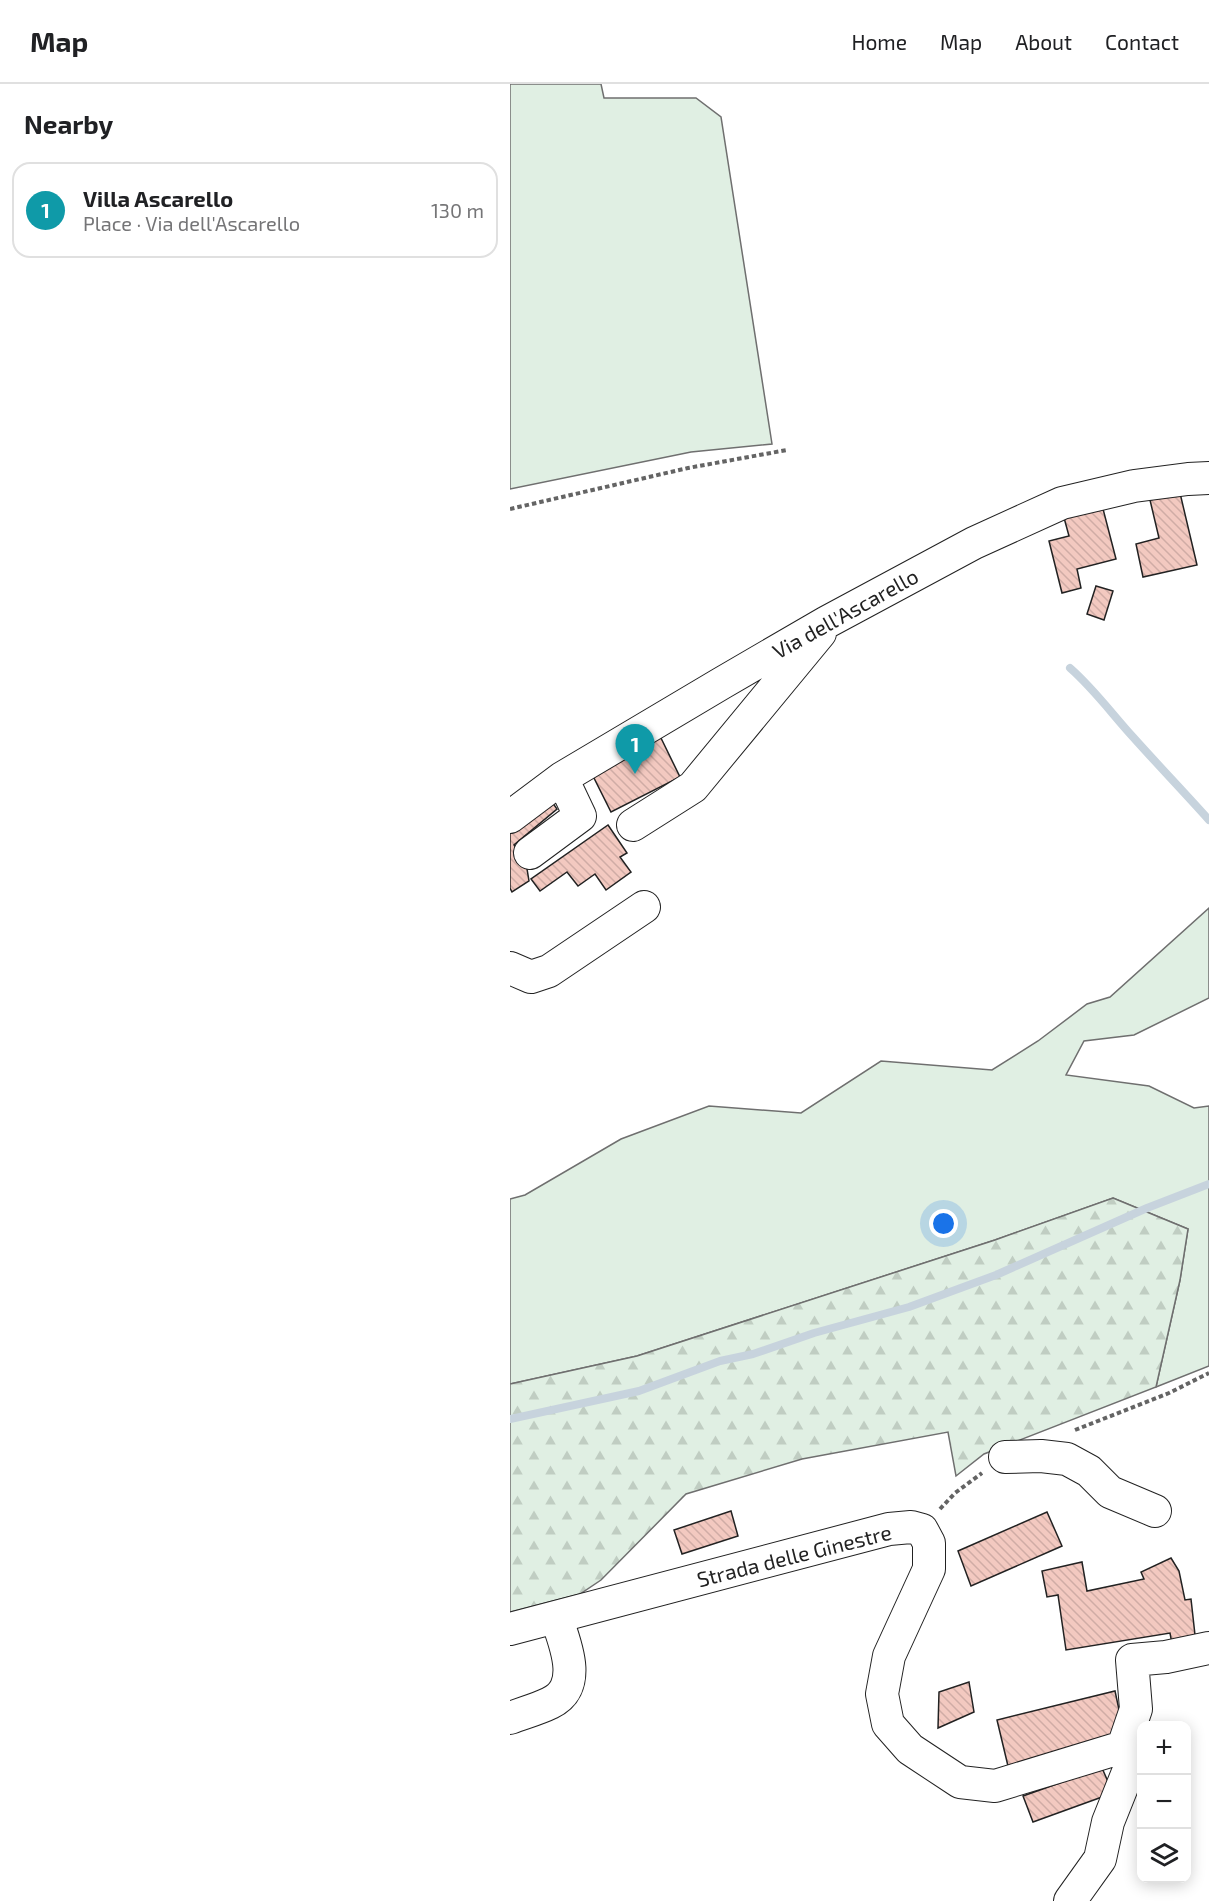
<!DOCTYPE html>
<meta charset="utf-8">
<style>
body{margin:0;font-family:"Exo 2",sans-serif;background:#f2f2f2;color:#202124}
.controls{position:absolute;right:18px;bottom:18px;display:grid;overflow:hidden;border-radius:12px;box-shadow:0 3px 15px #0003}
.controls button{width:54px;height:54px;display:grid;place-items:center;padding:0;border:0;border-bottom:2px solid #e0e0e0;background:#fff;color:#202124;font:30px sans-serif}
.you{position:absolute;left:434px;top:1140px;width:21px;height:21px;margin:-15px;border:4px solid #fff;border-radius:50%;background:#1a73e8;box-shadow:0 0 0 9px #1a73e833}
.badge{display:grid;place-items:center;width:39px;height:39px;border-radius:50%;background:#ea580c;color:#fff;font-size:20px;font-weight:700}
.pin{position:absolute;translate:-50% -50px;filter:drop-shadow(0 2px 3px #0008)}
.pin::after{content:'';position:absolute;top:32px;width:21px;height:18px;background:inherit;clip-path:polygon(0 0,100% 0,50% 100%)}
.list{margin:0;padding:0;list-style:none}
h2{display:flex;justify-content:space-between;align-items:center;height:78px;margin:0;padding:0 24px;font-size:26px}
h2 small{font-size:20px;font-weight:400;color:#757577}
.list li{display:grid;grid-template-columns:39px 1fr auto;gap:18px;align-items:center;box-sizing:border-box;height:96px;margin:0 12px 12px;padding:0 12px;border:2px solid #e0e0e0;border-radius:18px}
.list b{display:block;font-size:22px;white-space:nowrap}
.list p{margin:0;font-size:20px;white-space:nowrap;color:#757577}
.list em{font-size:20px;font-style:normal;color:#757577}
.icon{flex:none;width:33px;height:33px;fill:none;stroke:currentColor;stroke-width:2;stroke-linecap:round;stroke-linejoin:round}
.map{position:relative;flex:none;width:699px;height:1817px;overflow:hidden}
header{display:flex;align-items:center;gap:36px;box-sizing:border-box;height:84px;padding:0 30px;background:#fff;border-bottom:2px solid #e0e0e0}
header strong{font-size:28px}
nav{display:flex;gap:33px;margin-inline-start:auto;font-size:21px}
main{display:flex}
aside{flex:1;background:#fff}
.map>svg:first-child{display:block}
</style>
<header>
<strong>Map</strong>
<nav><a>Home</a><a>Map</a><a>About</a><a>Contact</a></nav>
</header>
<main>
<aside>
<h2>Nearby<small></small></h2>
<ul class="list">
<li><span class="badge" style="background:#0f9aa8">1</span><div><b>Villa Ascarello</b><p>Place · Via dell'Ascarello</p></div><em>130 m</em></li>
</ul>
</aside>
<div class="map">
<svg width="699" height="1817" viewBox="0 0 699 1817">
<defs>
<pattern id="forest-firs" width="22" height="20" patternUnits="userSpaceOnUse" patternTransform="scale(1.5)"><rect width="22" height="20" fill="#e0efe3"/><path d="M5 1l3.5 6h-7zM16 11l3.5 6h-7z" fill="#c0cdc2"/></pattern>
<pattern id="building-back-hatch" width="6" height="6" patternUnits="userSpaceOnUse" patternTransform="scale(1.5)"><rect width="6" height="6" fill="#f3c9c0"/><path d="M-1 5l2 2M0 0l6 6M5-1l2 2" fill="none" stroke="#d0aca5"/></pattern>
</defs>
<rect width="100%" height="100%" fill="#fff"/>
<path fill="#e0efe3" stroke="#6f6f6f" stroke-width="1.5" d="M0,0H91L94,14H186L211,33L262,360L181,368L0,405Z
M699,824V914L624,951L574,957L556,991L639,1002L684,1024L699,1022V1282L646,1303L670,1196L678,1145L603,1114L485,1156L127,1272L0,1300V1115L15,1111L111,1055L199,1022L291,1029L371,977L482,986L528,957L577,920L600,913Z"/>
<path fill="url(#forest-firs)" stroke="#6f6f6f" stroke-width="1.5" d="M603,1114L678,1145L670,1196L646,1303L474,1370L446,1392L438,1348L292,1375L176,1410L91,1496L70,1510L0,1528V1300L127,1272L485,1156Z"/>
<g fill="none" stroke-linecap="round" stroke-linejoin="round">
<path stroke="#c7d3dd" stroke-width="8" d="M560,584C584,605 602,630 623,653C648,681 674,708 699,736
M0,1335L129,1307L210,1277L243,1270L304,1249L399,1223L486,1191L637,1124L699,1100"/>
</g>
<path fill="url(#building-back-hatch)" stroke="#222" stroke-width="1.5" d="M670,409L687,481L633,493L626,460L649,454L640,416Z
M592,421L606,475L567,485L571,504L552,509L539,457L559,452L553,430Z
M586,502L603,507L594,536L577,530Z
M150,652L170,693L101,728L81,688Z
M40,715L47,725L4,761L16,779L19,797L2,808L0,804V746Z
M98,741L117,769L110,773L121,788L96,806L85,790L68,802L57,788L30,807L21,795Z
M221,1427L228,1452L172,1470L164,1446Z
M537,1428L552,1462L461,1502L448,1467Z
M661,1474L669,1487L675,1516L681,1515L686,1560L663,1565L660,1549L556,1566L548,1511L537,1513L532,1487L572,1478L577,1507L634,1495L631,1488Z
M459,1598L464,1628L428,1644L429,1608Z
M605,1607L614,1649L498,1682L487,1636Z
M592,1684L603,1709L523,1738L513,1712Z"/>
<g fill="none" stroke-linecap="round" stroke-linejoin="round">
<defs>
<path id="minor" d="M0,733L52,694L212,599L317,538L464,459L552,419L624,402L678,395L699,394
M123,741L183,703L310,549
M20,769L70,732L52,694
M0,884L21,893L39,887L134,823
M495,1373L531,1372L557,1375L579,1387L600,1408L645,1427
M0,1545L379,1445L401,1443L412,1446L419,1459V1485L379,1572L372,1610L378,1640L400,1665L450,1698L485,1702L613,1663L626,1625L622,1576L656,1573L699,1564
M0,1634C13,1629 28,1625 40,1619C74,1603 55,1559 46,1533
M560,1817L590,1775L598,1738L632,1653"/>
</defs>
<use href="#minor" stroke="#222" stroke-width="34"/>
<path stroke="#646464" stroke-width="4" stroke-dasharray="4.5 3" stroke-linecap="butt" d="M0,425L178,384L277,366
M565,1346L659,1309L699,1289
M430,1425L445,1409L472,1389"/>
<use href="#minor" stroke="#fff" stroke-width="32"/>
</g>
<g text-anchor="middle" dominant-baseline="central" stroke-width="4.5" stroke-linejoin="round" paint-order="stroke">
<g font-size="21" fill="#222" stroke="#fff">
<text transform="translate(335 529) rotate(-29)">Via dell'Ascarello</text>
<text transform="translate(284 1471) rotate(-14)">Strada delle Ginestre</text>
</g>
</g>
</svg>
<div class="controls">
<button>+</button>
<button>−</button>
<button><svg class="icon" aria-label="layers" viewBox="0 0 24 24"><path d="M12 4l9 5-9 5-9-5zM3 14l9 5 9-5"/></svg></button>
</div>
<div class="you"></div>
<div class="pin badge" style="left:125px;top:690px;background:#0f9aa8">1</div>
</div>
</main>
